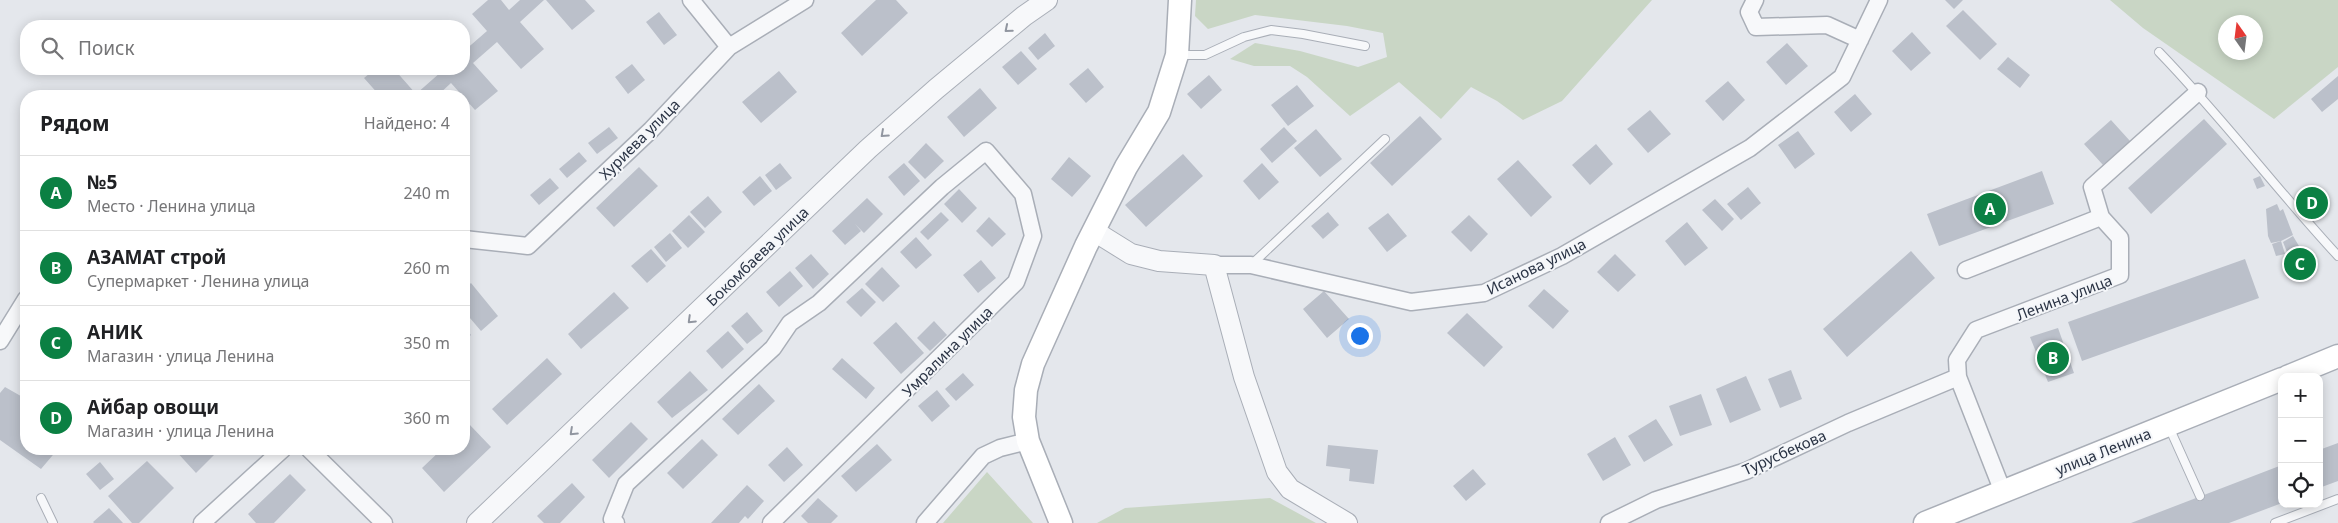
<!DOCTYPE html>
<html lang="ru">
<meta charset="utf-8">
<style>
body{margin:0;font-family:"Noto Sans",sans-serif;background:#f6f6f6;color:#202124}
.controls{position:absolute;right:15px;bottom:15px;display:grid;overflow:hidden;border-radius:10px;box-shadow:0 2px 12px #0003}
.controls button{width:45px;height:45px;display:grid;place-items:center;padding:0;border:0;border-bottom:1px solid #e0e0e0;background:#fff;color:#202124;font:25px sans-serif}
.compass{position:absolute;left:2218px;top:15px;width:45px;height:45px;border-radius:50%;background:#fff;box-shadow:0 2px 12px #0003;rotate:346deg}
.you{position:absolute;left:1359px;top:335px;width:18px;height:18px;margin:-12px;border:4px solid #fff;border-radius:50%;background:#1a73e8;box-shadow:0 0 0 8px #1a73e833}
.badge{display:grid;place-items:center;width:32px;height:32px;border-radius:50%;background:#0b8043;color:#fff;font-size:16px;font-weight:700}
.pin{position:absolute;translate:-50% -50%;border:2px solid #fff;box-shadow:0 1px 5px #0006}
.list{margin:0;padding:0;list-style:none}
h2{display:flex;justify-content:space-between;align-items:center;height:65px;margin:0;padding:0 20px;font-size:21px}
h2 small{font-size:16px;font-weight:400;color:#757577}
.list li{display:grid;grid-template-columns:32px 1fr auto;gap:15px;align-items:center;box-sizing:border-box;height:75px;padding:0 20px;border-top:1px solid #e0e0e0}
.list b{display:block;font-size:19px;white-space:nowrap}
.list p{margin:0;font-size:16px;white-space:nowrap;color:#757577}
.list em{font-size:16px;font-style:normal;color:#757577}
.icon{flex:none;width:28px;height:28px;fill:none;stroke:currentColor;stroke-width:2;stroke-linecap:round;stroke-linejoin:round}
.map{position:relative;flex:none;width:2338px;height:523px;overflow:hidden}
.search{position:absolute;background:#fff;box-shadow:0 2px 12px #0003;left:20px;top:20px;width:450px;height:55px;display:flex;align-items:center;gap:12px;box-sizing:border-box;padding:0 18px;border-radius:20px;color:#757577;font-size:19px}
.panel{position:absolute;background:#fff;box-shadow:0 2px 12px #0003;left:20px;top:90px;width:450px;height:365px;border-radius:20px}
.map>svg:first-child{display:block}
</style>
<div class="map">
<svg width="2338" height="523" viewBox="0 0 2338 523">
<rect width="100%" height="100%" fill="#e4e7ec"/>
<path fill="#c9d6c5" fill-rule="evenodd" d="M1196,0H1652L1562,101L1523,120L1497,101L1471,87L1441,119L1399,82L1350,116L1307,77L1290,66H1254L1230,59L1255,43L1300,51L1358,67L1387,57L1383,33L1347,26L1255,15L1208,29L1195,16Z
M2110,0H2338V67L2274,119L2143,28ZM2256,22V52H2226V22Z
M987,472L1033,523H943Z
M1270,498L1316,523H1097L1125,508Z"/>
<path fill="#bbc0ca" d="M488,0H501L509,10L520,0H544L520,22L544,49L521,69L497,42L473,63L498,91L475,110L451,83L437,96H380L364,78L375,69H394L416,94L441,72L437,69H464V51L487,31L472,14Z
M546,0H585L595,11L572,30Z
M876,0H896L908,13L862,56L841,33Z
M1945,0H1963L1954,9Z
M1963,10L1997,44L1980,60L1946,26Z
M659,12L677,35L664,45L646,22Z
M1912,32L1931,53L1911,71L1892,51Z
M1045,33L1055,46L1038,60L1028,48Z
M1787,43L1808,66L1786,85L1766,62Z
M1021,51L1037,69L1018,85L1002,67Z
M2008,57L2030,75L2020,88L1997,69Z
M632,64L645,80L628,94L615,77Z
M1088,68L1104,87L1086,103L1069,84Z
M779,71L797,92L761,123L742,102Z
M1209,75L1222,90L1201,109L1187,94Z
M2338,76V99L2322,112L2311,99Z
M1728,81L1745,100L1723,121L1705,101Z
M1297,85L1314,106L1288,126L1271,105Z
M980,88L997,108L964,137L947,117Z
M1855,94L1872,114L1851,132L1834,112Z
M1650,110L1671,134L1648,153L1627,129Z
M1420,116L1442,139L1392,186L1370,163Z
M2204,119L2227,144L2151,214L2128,188Z
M2111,120L2130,141L2103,165L2084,144Z
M609,127L618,138L597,154L588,143Z
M1284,127L1297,141L1272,163L1260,149Z
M1316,129L1342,159L1320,177L1294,148Z
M1798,131L1815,154L1795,169L1778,145Z
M926,143L944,161L925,179L908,162Z
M1596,144L1613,164L1590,185L1572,165Z
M579,152L587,161L567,178L559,169Z
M1183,154L1203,176L1146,227L1125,205Z
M1069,157L1091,176L1072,197L1051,179Z
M1518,160L1552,197L1531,217L1497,179Z
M780,163L792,178L776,190L765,175Z
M904,163L920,181L904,196L888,177Z
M1262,163L1279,182L1259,200L1243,181Z
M639,167L658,186L614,227L596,208Z
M2042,171L2054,204L1939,246L1927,214Z
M760,176L772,191L754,206L742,192Z
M2260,176L2265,186L2257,189L2253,179Z
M550,178L559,188L539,205L530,195Z
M1748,187L1761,203L1741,220L1727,204Z
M959,189L977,208L962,223L944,204Z
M2307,190L2325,211L2315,218L2301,195Z
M708,196L722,212L705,228L690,212Z
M867,198L883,214L864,233L855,224L861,231L845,245L832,231Z
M1715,199L1734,219L1722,231L1702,210Z
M2277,204L2280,211L2283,209L2293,235L2281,241L2285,254L2276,256L2272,244L2281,241L2271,243L2268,236L2266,209Z
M941,212L949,220L928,240L920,232Z
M1328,212L1339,225L1323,239L1311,226Z
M1388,213L1407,236L1387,252L1368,228Z
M689,215L705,232L688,248L672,231Z
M1469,215L1488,234L1471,252L1451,232Z
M989,217L1006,234L992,247L976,231Z
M1687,222L1708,248L1685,266L1665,241Z
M670,233L682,248L666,262L654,247Z
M2293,236L2299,246L2287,252L2283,242Z
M916,237L932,255L916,269L900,252Z
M651,249L666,266L647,283L631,266Z
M1911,251L1935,278L1847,357L1823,329Z
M2303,253L2312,274L2298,280L2290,257Z
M811,254L829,274L813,289L795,268Z
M1615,254L1636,275L1618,292L1597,272Z
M2245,259L2259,298L2082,361L2068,322Z
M981,260L996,278L978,293L963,275Z
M882,267L900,286L883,302L865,284Z
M790,271L803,286L779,307L766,292Z
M471,283L498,316L481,331L464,311V289Z
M862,288L876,302L861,317L846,302Z
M1544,289L1569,311L1553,329L1528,306Z
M1324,291L1349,319L1327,338L1303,309Z
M614,292L629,308L581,349L568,334Z
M747,312L763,331L747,344L731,326Z
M1467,313L1503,347L1484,367L1447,333Z
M934,321L947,335L930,351L917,338Z
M896,322L924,353L901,374L873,343Z
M464,326L471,335L464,341Z
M2058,328L2074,373L2048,382L2030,337Z
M728,331L744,349L722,369L706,351Z
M547,358L562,374L507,425L492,409Z
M842,358L875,388L866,399L832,369Z
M1791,370L1802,399L1780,408L1768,379Z
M690,371L708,390L672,418L657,402Z
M963,373L974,385L956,401L945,389Z
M1746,376L1761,410L1730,423L1716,389Z
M759,384L775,401L738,435L722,419Z
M5,387L26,399V449H58L41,469L0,440V393Z
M937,390L950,406L932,422L918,406Z
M1701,394L1712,425L1680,436L1669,406Z
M1656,419L1673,445L1644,462L1628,436Z
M631,422L648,439L609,478L592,460Z
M469,424L491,447L444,492L422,468L442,449H464V429Z
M1615,437L1631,465L1603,481L1587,454Z
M702,439L718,455L683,489L667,473Z
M2338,443V481L2319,488V450Z
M877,444L892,460L856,492L841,476Z
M1328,445L1378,450L1374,484L1349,481L1350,469L1326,466Z
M787,447L803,465L784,482L768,465Z
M174,449H220L196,473Z
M147,461L174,488L139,523H132L108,496Z
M100,462L114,479L100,490L86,474Z
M2282,465V503L2229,523H2131Z
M1473,469L1486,484L1466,501L1453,486Z
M290,474L306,490L274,523H256L248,514Z
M572,483L585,497L560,523H544L537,516Z
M747,485L764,501L748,519L745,516L739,523H711Z
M818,498L838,516L831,523H808L801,516Z
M109,508L123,523H94L93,522Z"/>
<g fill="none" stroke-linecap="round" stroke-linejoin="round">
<defs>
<path id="service" d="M2159,52C2222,117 2276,189 2338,256
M1179,55H1205L1244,37L1271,30L1303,34L1365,46
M1251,265L1385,139
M2169,427L2200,496
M41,498L53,523
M2275,523L2338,499"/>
<path id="minor" d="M691,0L729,47
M1755,0L1749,12L1756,27L1827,25L1860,40
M2101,217L2092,187L2198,92
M464,239L528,246L651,130L729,47L805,0
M1214,265H1251L1411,302L1484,293L1562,256L1750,148L1842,77L1879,0
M1966,270L2101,217L2120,238V275L1976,330L1957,360L1958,377L2003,492
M0,341L26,299
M309,449L384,523
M202,523L283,449
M616,523L612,519L626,484L773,348L790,323L819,303L942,187L986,151L1023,194L1033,236L1016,282L771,523
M925,523L983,456L1000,448L1028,441
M1609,523L1656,500L1746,471L1848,423L1958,377"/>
<path id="tertiary" d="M1094,231L1131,254L1159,261L1214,265L1244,377L1277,472L1290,489L1347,523
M477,523L868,149L936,89L1024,16L1047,0"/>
<path id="secondary" d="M2287,377L2338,356
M1061,523L1028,441L1024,417L1026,390L1033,364L1086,246L1126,167L1159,112L1177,55L1180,0
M1925,523L2282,379"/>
</defs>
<use href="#service" stroke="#a9aeb7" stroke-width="10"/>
<use href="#minor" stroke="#a9aeb7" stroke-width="19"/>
<use href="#tertiary" stroke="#a9aeb7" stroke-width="22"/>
<use href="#secondary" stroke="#a9aeb7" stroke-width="25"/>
<use href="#service" stroke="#f7f8fa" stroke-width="8"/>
<use href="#minor" stroke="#f7f8fa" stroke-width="16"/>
<use href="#tertiary" stroke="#f7f8fa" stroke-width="20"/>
<use href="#secondary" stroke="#fff" stroke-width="22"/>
</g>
<defs><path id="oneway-chevron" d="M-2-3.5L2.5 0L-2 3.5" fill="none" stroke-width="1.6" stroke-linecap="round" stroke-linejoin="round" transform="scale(1.25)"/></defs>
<g stroke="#9196a0">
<use href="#oneway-chevron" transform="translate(1008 29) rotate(140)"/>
<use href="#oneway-chevron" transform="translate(884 134) rotate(138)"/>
<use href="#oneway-chevron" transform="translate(691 320) rotate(136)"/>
<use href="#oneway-chevron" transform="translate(573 432) rotate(137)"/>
</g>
<g text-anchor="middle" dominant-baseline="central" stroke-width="4" stroke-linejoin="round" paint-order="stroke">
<g font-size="15" fill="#2b3445" stroke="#f4f6f9">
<text transform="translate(639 139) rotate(-45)">Хуриева улица</text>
<text transform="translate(757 256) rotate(-44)">Бокомбаева улица</text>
<text transform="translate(1536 266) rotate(-26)">Исанова улица</text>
<text transform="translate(2064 297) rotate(-21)">Ленина улица</text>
<text transform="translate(947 351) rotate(-45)">Умралина улица</text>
<text transform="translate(2103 451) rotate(-22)">улица Ленина</text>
<text transform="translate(1784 452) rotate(-24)">Турусбекова</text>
</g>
</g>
</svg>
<div class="controls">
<button>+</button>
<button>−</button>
<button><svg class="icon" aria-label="locate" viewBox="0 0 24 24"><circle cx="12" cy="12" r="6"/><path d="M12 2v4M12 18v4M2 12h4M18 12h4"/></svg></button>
</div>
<svg class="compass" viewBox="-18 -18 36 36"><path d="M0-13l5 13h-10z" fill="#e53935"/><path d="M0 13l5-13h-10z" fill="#757577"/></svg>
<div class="you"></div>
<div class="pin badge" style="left:1990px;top:209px">A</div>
<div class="pin badge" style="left:2053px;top:358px">B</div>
<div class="pin badge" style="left:2300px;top:264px">C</div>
<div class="pin badge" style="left:2312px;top:203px">D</div>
<div class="search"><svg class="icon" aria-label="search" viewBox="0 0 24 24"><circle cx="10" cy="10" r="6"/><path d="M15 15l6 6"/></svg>Поиск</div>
<section class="panel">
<h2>Рядом<small>Найдено: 4</small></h2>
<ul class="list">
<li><span class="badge">A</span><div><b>№5</b><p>Место · Ленина улица</p></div><em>240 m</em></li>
<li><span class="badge">B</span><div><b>АЗАМАТ строй</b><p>Супермаркет · Ленина улица</p></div><em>260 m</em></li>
<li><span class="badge">C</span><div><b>АНИК</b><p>Магазин · улица Ленина</p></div><em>350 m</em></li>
<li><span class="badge">D</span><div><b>Айбар овощи</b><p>Магазин · улица Ленина</p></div><em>360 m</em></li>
</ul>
</section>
</div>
